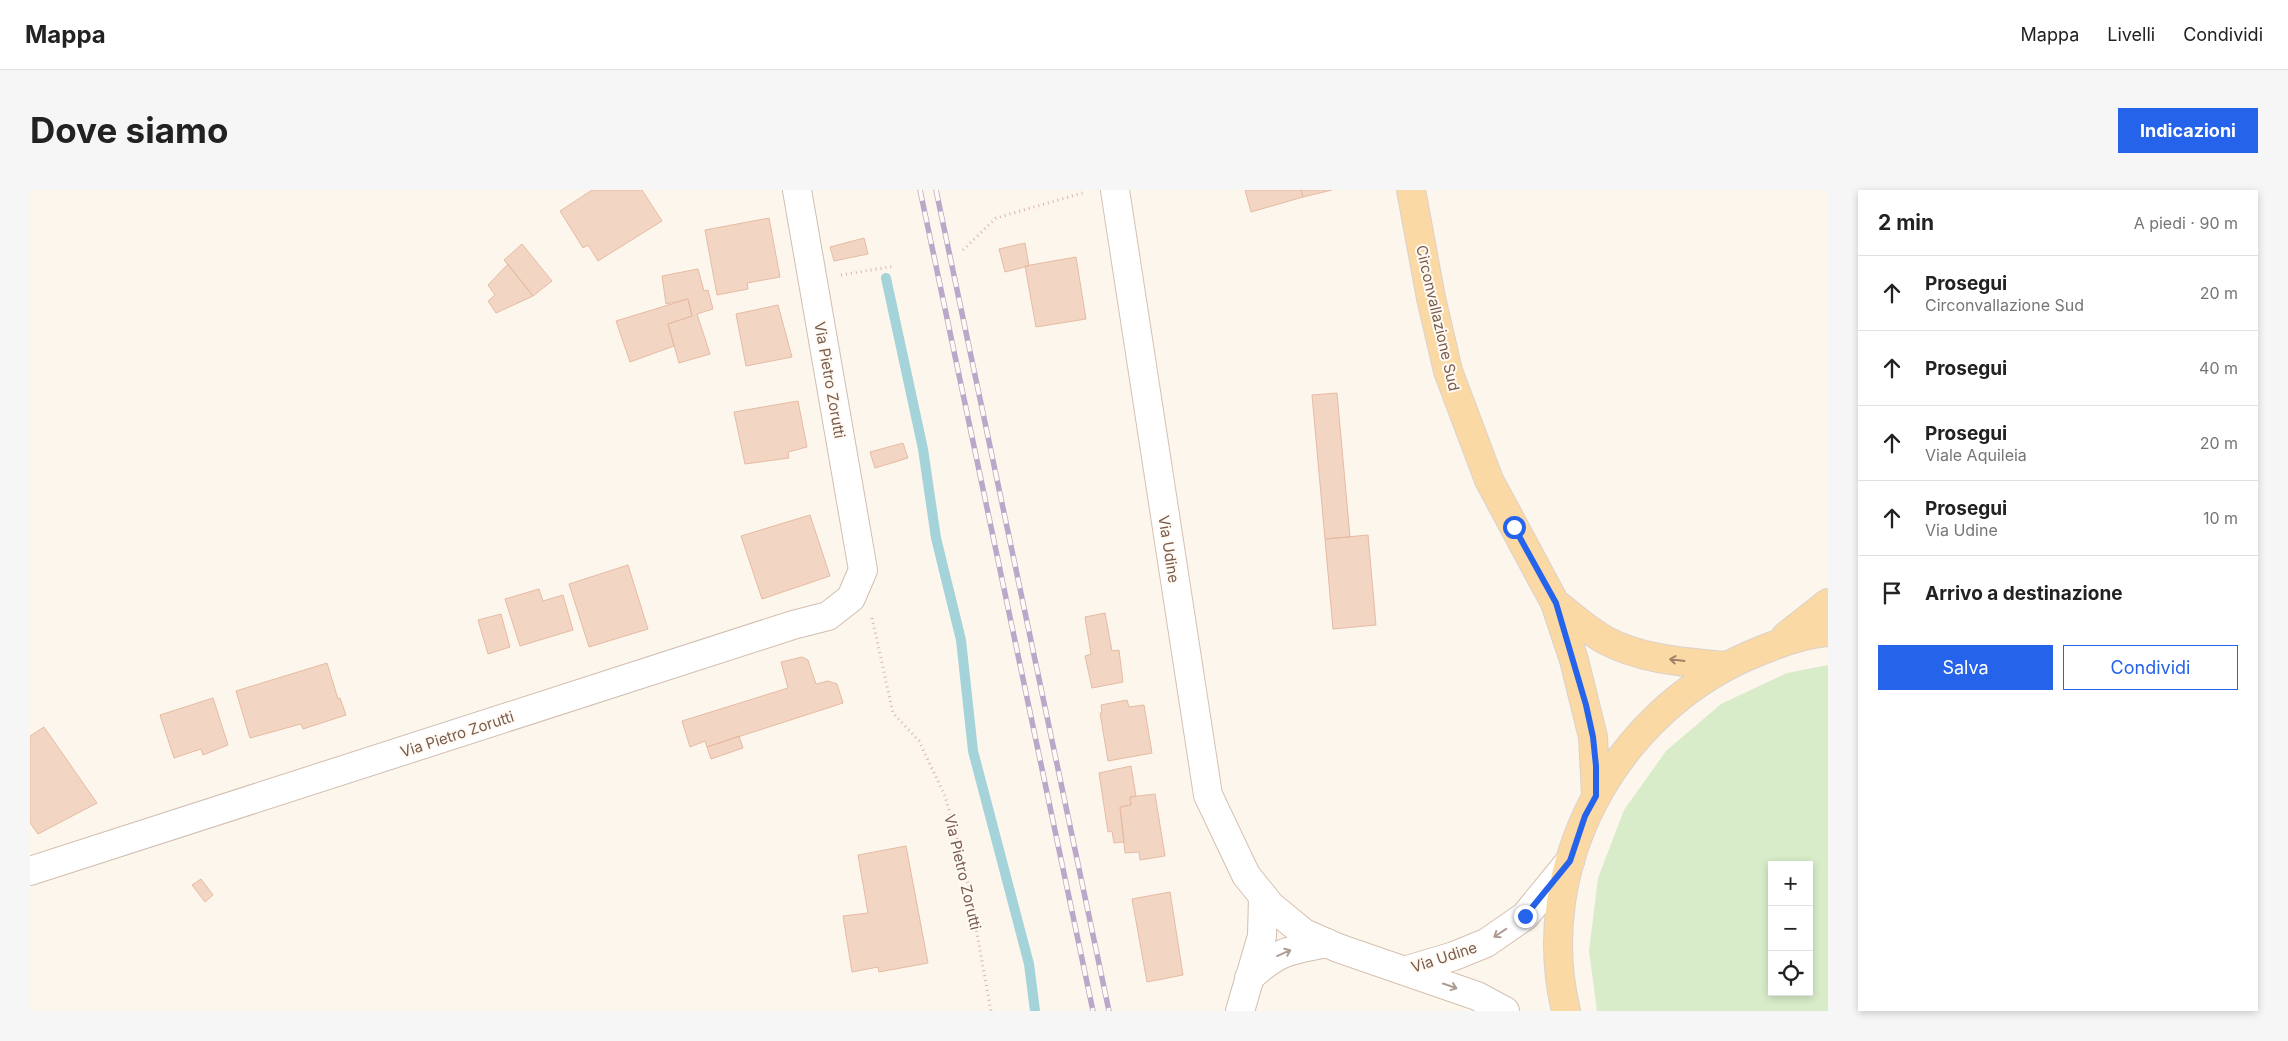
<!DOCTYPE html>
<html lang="it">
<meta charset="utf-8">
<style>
body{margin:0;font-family:Inter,sans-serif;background:#f6f6f6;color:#222}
.controls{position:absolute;right:15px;bottom:15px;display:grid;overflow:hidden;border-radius:0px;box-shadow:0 2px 8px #0003}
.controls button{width:45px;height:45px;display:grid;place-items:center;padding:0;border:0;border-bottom:1px solid #e0e0e0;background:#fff;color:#222;font:25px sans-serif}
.stop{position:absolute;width:15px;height:15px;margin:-11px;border:4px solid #2563eb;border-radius:50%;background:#fff}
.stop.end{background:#2563eb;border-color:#fff;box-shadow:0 1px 5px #0008}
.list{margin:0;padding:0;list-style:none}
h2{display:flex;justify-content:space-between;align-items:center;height:65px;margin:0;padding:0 20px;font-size:21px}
h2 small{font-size:16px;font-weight:400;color:#767676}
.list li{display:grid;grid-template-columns:32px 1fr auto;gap:15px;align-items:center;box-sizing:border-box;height:75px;padding:0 20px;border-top:1px solid #e0e0e0}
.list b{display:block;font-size:19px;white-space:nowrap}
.list p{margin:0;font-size:16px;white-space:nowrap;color:#767676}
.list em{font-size:16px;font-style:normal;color:#767676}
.actions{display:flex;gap:10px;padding:15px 20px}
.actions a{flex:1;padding:11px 0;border:1px solid #2563eb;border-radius:0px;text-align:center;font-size:18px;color:#2563eb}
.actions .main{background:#2563eb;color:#fff}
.icon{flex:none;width:28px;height:28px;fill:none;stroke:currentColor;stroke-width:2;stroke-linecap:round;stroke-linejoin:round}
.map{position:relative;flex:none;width:1798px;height:821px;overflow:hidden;border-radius:0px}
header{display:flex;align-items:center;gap:30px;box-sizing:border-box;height:70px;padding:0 25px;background:#fff;border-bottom:1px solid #e0e0e0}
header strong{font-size:24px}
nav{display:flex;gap:28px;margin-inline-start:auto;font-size:18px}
.intro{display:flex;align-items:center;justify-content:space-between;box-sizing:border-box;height:120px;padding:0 30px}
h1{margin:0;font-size:35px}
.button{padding:12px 22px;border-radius:0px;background:#2563eb;color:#fff;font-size:18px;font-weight:700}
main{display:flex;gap:30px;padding:0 30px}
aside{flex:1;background:#fff;border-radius:0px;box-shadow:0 2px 8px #0003}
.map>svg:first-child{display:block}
</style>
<header>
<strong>Mappa</strong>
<nav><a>Mappa</a><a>Livelli</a><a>Condividi</a></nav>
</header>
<div class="intro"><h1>Dove siamo</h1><a class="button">Indicazioni</a></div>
<main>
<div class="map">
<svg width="1798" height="821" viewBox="0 0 1798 821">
<rect width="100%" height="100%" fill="#fdf6ec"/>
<path fill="#d8ecc9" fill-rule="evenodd" d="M1798,475V821H1567L1559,761L1568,688L1594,620L1636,561L1691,514L1757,483ZM1742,675H1779V802H1742Z"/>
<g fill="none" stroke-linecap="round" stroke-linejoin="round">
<path stroke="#a5d3da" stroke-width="10" d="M856,88L893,259L906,348L931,450L943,561L999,774L1005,821"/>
</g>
<path fill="#f3d5c3" stroke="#e6bba3" d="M562,0H612L632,31L568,71L558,55L553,58L530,21Z
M1215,0H1271L1273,7L1221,22Z
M1271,0H1302L1273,7Z
M739,28L750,87L717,93L718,99L687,105L675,40Z
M834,48L838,64L804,71L800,57Z
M995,53L999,76L975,82L969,59Z
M492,54L522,91L503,106L474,70Z
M1046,67L1056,129L1006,137L995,76Z
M478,74L503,106L466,123L458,111L465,105L458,95Z
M668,79L674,101L678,100L683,119L667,124L680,164L649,173L638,134L662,126L658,109L636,114L632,86Z
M658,109L662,126L638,134L644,156L600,172L586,131Z
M748,115L762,167L716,176L706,124Z
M1307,203L1320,347L1295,349L1282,205Z
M768,211L777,257L758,262L759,268L715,274L704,222Z
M873,253L878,268L845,278L840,262Z
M780,325L800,386L732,409L711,346Z
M1338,345L1346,435L1303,439L1295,349Z
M598,375L618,439L559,457L539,394Z
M509,399L513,411L533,405L543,440L490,456L475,409Z
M1075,423L1082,461L1089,460L1093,492L1062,498L1055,466L1061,464L1055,427Z
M471,424L480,457L458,464L448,430Z
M772,467L778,470L786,494L798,491L807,494L813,513L677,557L675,551L660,557L652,531L758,498L751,472Z
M297,473L308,509L310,508L316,525L273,539L271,534L220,548L206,501Z
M183,508L198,555L173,565L171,559L144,568L130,525Z
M1097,510L1099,517L1114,515L1122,563L1078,571L1070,523H1072L1071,515Z
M14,537L67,613L8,644L0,633V546Z
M709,546L713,558L681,569L677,557Z
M1101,576L1106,606L1100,607L1101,615L1090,617L1094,652L1084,653L1082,641L1078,642L1069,583Z
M1125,604L1135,666L1110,670L1109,662L1095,663L1090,617L1101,615L1100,607Z
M876,656L898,773L849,782L848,777L822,782L813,726L838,723L828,665Z
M171,689L183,705L175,712L162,695Z
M1140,702L1153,785L1117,792L1102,709Z"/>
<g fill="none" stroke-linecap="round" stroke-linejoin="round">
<defs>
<path id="minor" d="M0,681L763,435L798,426L821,408L833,380L767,0
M1219,788C1248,761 1259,760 1297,753
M1210,821L1232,746L1233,706"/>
<path id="secondary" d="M1085,0L1178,605L1216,685L1240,715L1274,743L1308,758L1447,806L1475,821
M1374,781L1424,766L1456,753L1495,726L1540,671"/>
<path id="primary" d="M1381,0L1401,108L1418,181L1459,290L1525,413L1544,470L1563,547L1566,605
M1525,413C1542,426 1557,440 1575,450C1612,470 1655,472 1695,476
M1756,446L1798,413
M1536,821C1501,676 1585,524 1718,466C1743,455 1771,444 1798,442"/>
</defs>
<use href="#minor" stroke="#d1beb0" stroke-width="30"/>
<use href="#secondary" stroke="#d6c0b0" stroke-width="30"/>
<use href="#primary" stroke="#dad1cd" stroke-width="30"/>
<path stroke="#d9b8a5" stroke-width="3" stroke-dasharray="1 4" stroke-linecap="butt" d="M933,60L966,28L1056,2
M811,85L865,76
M842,428L863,523L889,551L915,606L934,672L961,821"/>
<use href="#minor" stroke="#fff" stroke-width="28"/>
<use href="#secondary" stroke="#fff" stroke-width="28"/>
<use href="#primary" stroke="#fbd9a5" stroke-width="28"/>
<defs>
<path id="rail" d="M890,0L1063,821
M906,0L1079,821"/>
</defs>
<use href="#rail" stroke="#b9a8c9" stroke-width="5.5"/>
<use href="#rail" stroke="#fffaf3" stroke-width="4" stroke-dasharray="11" stroke-linecap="butt"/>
</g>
<defs><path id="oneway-shaft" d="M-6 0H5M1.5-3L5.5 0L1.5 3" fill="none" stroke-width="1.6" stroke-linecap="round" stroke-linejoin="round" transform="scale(1.25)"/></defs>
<use stroke="#a18267" href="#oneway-shaft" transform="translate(1647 470) rotate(-173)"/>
<g stroke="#af9d94">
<use href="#oneway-shaft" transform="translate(1470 743) rotate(146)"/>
<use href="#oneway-shaft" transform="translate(1254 763) rotate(-24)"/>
<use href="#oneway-shaft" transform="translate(1420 796) rotate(19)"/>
</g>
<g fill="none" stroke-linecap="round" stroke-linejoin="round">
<path stroke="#2563eb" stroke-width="6" d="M1484,337L1526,413L1556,515L1563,547L1566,576V606L1555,626L1540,671L1495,726"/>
</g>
<g text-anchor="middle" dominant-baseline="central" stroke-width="4" stroke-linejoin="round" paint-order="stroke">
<g font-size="15" fill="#7a5c4d" stroke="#fffaf3">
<text transform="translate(1408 128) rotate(77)">Circonvallazione Sud</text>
<text transform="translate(800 190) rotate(80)">Via Pietro Zorutti</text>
<text transform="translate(1139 359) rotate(81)">Via Udine</text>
<text transform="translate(427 544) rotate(-18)">Via Pietro Zorutti</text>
<text transform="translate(933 682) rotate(77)">Via Pietro Zorutti</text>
<text transform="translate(1414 767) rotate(-18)">Via Udine</text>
</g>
</g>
</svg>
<div class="controls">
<button>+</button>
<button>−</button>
<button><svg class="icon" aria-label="locate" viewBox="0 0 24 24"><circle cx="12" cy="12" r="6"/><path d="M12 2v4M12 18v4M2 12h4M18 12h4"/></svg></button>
</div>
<div class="stop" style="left:1484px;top:337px"></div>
<div class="stop end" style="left:1495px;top:726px"></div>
</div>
<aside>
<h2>2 min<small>A piedi · 90 m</small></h2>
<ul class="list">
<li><svg class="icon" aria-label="ahead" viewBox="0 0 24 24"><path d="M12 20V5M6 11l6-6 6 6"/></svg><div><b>Prosegui</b><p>Circonvallazione Sud</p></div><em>20 m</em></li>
<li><svg class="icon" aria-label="ahead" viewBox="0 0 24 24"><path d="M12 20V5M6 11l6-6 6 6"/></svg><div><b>Prosegui</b></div><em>40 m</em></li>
<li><svg class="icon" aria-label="ahead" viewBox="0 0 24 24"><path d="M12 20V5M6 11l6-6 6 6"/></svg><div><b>Prosegui</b><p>Viale Aquileia</p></div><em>20 m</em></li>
<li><svg class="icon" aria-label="ahead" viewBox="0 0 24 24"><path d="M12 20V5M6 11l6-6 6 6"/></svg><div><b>Prosegui</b><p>Via Udine</p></div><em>10 m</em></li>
<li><svg class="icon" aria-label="arrive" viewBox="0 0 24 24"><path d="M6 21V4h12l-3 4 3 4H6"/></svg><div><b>Arrivo a destinazione</b></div></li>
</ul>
<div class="actions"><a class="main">Salva</a><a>Condividi</a></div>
</aside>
</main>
